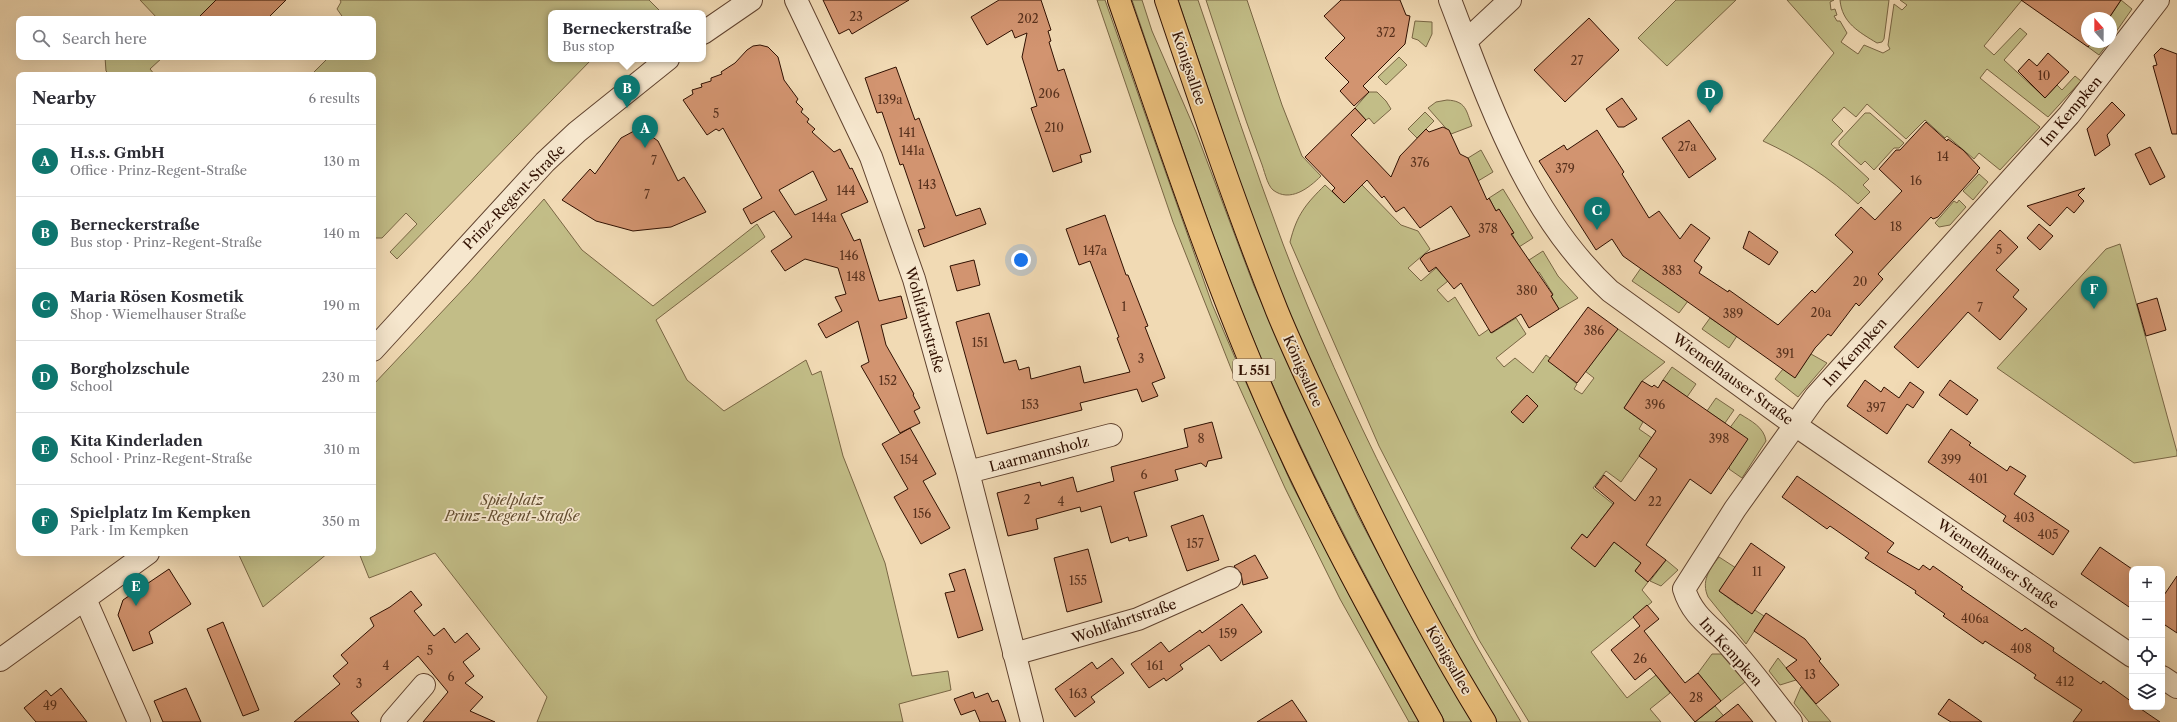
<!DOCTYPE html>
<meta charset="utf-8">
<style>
body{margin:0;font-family:"Libre Caslon Text",serif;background:#f7f7f7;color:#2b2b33}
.controls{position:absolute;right:12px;bottom:12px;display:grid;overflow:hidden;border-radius:8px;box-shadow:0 4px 16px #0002}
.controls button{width:36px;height:36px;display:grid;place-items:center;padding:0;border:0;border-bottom:1px solid #e1e1e2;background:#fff;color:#2b2b33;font:20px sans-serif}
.compass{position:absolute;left:2081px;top:12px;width:36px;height:36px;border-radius:50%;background:#fff;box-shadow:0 4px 16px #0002;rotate:339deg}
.you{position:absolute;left:1021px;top:260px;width:14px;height:14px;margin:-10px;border:3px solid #fff;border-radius:50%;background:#1a73e8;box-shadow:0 0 0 6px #1a73e833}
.badge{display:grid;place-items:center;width:26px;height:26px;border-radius:50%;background:#0f766e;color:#fff;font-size:13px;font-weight:700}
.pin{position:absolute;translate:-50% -33px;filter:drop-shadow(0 1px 2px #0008)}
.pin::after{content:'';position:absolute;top:21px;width:14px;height:12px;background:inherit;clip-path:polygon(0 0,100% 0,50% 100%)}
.popup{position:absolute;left:548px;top:10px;width:158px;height:52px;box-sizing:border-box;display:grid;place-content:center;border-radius:8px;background:#fff;filter:drop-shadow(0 1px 3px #0005);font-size:13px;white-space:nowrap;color:#7c7c81}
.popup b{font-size:15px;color:#2b2b33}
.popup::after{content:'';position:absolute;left:50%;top:100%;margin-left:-8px;border:8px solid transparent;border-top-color:#fff}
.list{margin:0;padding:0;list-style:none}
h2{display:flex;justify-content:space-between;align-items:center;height:52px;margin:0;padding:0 16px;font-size:17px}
h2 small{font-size:13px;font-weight:400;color:#7c7c81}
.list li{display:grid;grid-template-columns:26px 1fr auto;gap:12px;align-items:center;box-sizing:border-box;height:72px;padding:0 16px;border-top:1px solid #e1e1e2}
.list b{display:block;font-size:15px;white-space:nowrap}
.list p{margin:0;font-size:13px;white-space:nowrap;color:#7c7c81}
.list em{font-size:13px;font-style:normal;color:#7c7c81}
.icon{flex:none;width:22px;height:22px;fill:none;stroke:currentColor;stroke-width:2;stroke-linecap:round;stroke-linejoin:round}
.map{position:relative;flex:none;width:2177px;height:722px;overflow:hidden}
.search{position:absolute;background:#fff;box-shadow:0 4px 16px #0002;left:16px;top:16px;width:360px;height:44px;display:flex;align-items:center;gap:10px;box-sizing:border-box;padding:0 14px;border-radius:8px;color:#7c7c81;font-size:15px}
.panel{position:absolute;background:#fff;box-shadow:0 4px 16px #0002;left:16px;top:72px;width:360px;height:484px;border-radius:8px}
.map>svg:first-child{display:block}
</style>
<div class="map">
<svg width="2177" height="722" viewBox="0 0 2177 722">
<rect width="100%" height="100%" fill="#f1dab4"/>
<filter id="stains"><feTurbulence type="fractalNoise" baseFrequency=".005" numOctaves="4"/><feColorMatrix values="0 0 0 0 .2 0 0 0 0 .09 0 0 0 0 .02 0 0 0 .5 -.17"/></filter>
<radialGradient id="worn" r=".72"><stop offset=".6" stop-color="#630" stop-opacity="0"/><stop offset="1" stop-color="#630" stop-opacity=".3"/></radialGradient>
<path fill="#c2bd87" stroke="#796644" d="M140,0H216L197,19H158Z
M340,0H649L662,13H551V59H592L397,259L390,252L417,224L406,213L382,238H376L373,235V75H311L329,57H373V19H344L337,9L341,2Z
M1097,0H1105L1212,304L1239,367L1292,485L1377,648L1419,722H1409L1340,599L1285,488L1232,371L1173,222Z
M1132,0H1142L1152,31L1196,132L1254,286L1333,462L1358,516L1415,624L1472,722H1445C1379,603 1314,483 1261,358C1212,241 1173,120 1132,0Z
M1178,0H1198C1226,81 1253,164 1283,244C1346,410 1430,570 1521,722H1497C1407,574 1327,413 1265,252C1234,169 1207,84 1178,0Z
M1206,0H1247L1282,105L1302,156L1321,176C1309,188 1290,203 1273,190C1267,185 1264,169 1261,162C1241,109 1224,54 1206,0Z
M1676,0H1736L1667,66L1638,38Z
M1787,0H1834L1830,2L1831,10L1835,9L1837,15L1834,16L1837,21H1840L1847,33L1841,42L1858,54L1864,45L1883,53L1890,49L1888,45L1894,4L1902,10L1907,5L1900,0H2022L1984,46L1994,55L2020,28L2027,34L2004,60L2045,98L2057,85L2062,90L2075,76L2081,81L2048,117L1987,69L1980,78L2040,127L2000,170L1979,153L1974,159L1947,136L1945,138L1925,120L1906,139L1867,104L1856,117L1844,107L1832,120L1843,131L1831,144L1869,179L1863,185L1870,192L1858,204C1830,178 1798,157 1763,141L1834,53Z
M1840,0H1889L1884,39L1882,42L1877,43C1859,32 1842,23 1840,0Z
M2121,0L2132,9L2111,39V18H2109Z
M1415,21L1432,22V34L1426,47L1418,40L1412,38Z
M2092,42H2109L2099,55L2088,47Z
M105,57H163L150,69L155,75H110L106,71Z
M1399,57L1407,65L1386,85L1378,77Z
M1369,92H1377L1386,101L1391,109L1374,124L1369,118L1366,120L1355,108Z
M1447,100C1466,101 1466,110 1472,126L1451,134L1428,108L1436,102Z
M1425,112L1434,121L1417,138L1408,129Z
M1865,113H1870L1904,143L1899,148H1894L1874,170L1865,161L1861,165L1839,145V141Z
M1481,150L1493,172L1478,181L1468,158Z
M1979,174L1988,182L1973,200L1963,191Z
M1325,185L1344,203L1362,185L1401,225L1418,231L1430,249L1408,268L1421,281L1436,268L1448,281L1437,290L1448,302L1455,297L1479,336L1489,329L1492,333L1516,318L1526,334L1496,358L1504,367L1515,358L1533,373L1546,355L1566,370L1564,373L1577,384L1574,389L1582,394L1594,378L1585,371L1618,329L1665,362L1642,381L1624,408L1643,422L1639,429L1652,438L1621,482L1606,471L1593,488L1613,504L1587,538L1582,534L1595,567L1614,542L1641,563L1635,571L1648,582L1642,590L1652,602L1591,652L1627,698L1656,675L1670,693L1650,709L1661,722H1529L1479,640L1379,446L1290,242C1297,214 1306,204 1325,185Z
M1503,189L1533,238L1519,247L1499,209L1496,211L1489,198Z
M544,199L582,250L653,306L757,224L765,237L656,320L687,380L724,411L806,360L812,375L821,371L843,456L885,563L912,676L948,671L951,690L899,704L903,722H537L547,697L435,553L369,578L359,553H373V385L469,283Z
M1959,200L1966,207L1950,225L1939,227L1935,223L1954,201L1957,203Z
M2120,244L2177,452V456L2134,463L1997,368L2106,249Z
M1543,251L1558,276L1578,298L1559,309L1551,296L1553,294L1539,272L1536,273L1529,260Z
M1641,268L1688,301L1679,313L1632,281Z
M1710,318L1737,336L1729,348L1702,329Z
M1811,354L1827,363L1798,397L1775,379L1783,369L1795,377Z
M1672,367L1696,384L1687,397L1663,380Z
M1716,398L1734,410L1725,423L1707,411Z
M1740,414C1751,421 1764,427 1766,441L1742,478L1729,469V429Z
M238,553H328L263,607Z
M1719,557L1736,568L1719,591L1738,605L1741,601L1764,616L1746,644L1708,597C1701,581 1709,570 1719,557Z
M1666,560L1678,570L1661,586L1650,581Z
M1712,654H1721L1745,682L1721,701L1698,673Z
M1778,658L1796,680L1780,685L1769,671Z
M1801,687L1831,722H1809L1794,703Z
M1715,706L1729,722H1695Z"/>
<path fill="#d29470" stroke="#301001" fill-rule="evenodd" d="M216,0H286L267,19H197Z
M823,0H909L852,34L849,29L839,34Z
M999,0H1041L1051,30L1048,31L1051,41L1049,42L1058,71L1064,69L1091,152L1080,155L1082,162L1053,172L1031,108L1037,106L1022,57L1027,33L1015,38L1012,30L987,45L971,17Z
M1341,0H1400L1406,15L1410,16L1405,44L1363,86L1369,92L1354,106L1340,91L1349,82L1325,58L1345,38L1324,16Z
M2021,0H2121L2109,18H2087V42H2092L2088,47Z
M1589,18L1619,50L1565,102L1534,70Z
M760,45L768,47L778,57L784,80L798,99L796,102L803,109L801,112L809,119L807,122L815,129L812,132L834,152L840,149L850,169L852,168L868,202L841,214L854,241L860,239L879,301L901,296L907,318L881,325L886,345L914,394L913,395L920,408L914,411L920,423L910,428L936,474L923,481L950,528L921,544L894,497L908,489L882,444L910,428L900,433L861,366L869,362L858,321L826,338L818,324L842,311L835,297L846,294L838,268L805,259L785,271L771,251L792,237L774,211L751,224L743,209L762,198L723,128L719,131L716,129L707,135L683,100L693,94L692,90L702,87L701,84L711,81V78L722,74L721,72L735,63L747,50L753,46ZM813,171L827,200L795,215L779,190Z
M2161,48L2177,54V134H2172L2153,66L2157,65L2154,55Z
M2048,53L2069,72L2045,98L2018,71L2029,59L2037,66Z
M896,67L915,120L919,118L956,216L980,208L986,224L924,247L918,230L925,228L903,164L900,165L882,112L877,113L865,78Z
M1622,98L1637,119L1624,127H1618L1606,109Z
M2112,102L2125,115L2107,135L2110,145L2095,156L2087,129Z
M1355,108L1366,120L1351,135L1391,177L1400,156L1426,129L1429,132L1443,127L1449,130L1460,154L1468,158L1487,200L1489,198L1496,211L1499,209L1514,233L1511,234L1553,295L1551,296L1559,309L1529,328L1521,314L1491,333L1461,283L1454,289L1436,267L1429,272L1420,259L1425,254L1470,236L1451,206L1420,228L1404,207L1396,212L1384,196L1382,198L1367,180L1344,203L1332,191L1335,188L1305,157Z
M1689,120L1716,159L1689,178L1662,138Z
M1926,122L1947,141L1948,139L1963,150L1980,168L1977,171L1978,172L1938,217L1933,219L1931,217L1878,274L1883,279L1859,306L1856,303L1831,336L1828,334L1815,348L1795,378L1623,256L1612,239L1596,250L1539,161L1564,145L1567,150L1597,130L1624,172L1622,174L1649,218L1659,211L1680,239L1691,224L1710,238L1694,261L1702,267L1699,273L1728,292L1729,290L1778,325L1812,290L1815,293L1853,252L1835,235L1861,207L1875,220L1902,191L1879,169L1896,150H1900Z
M634,131H644L658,141L678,181L684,177L706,212L671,227L633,231L596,221L562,200L590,169L595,174L621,138Z
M2150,147L2165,177L2150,185L2135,154Z
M2085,188L2078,195L2084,201L2074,213L2067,207L2050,226L2027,206Z
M1105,215L1126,275H1128L1148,326L1145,327L1165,378L1152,383L1158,396L1142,402L1137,389L1080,403L1082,410L987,434L956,322L989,313L1004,363L1016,360L1019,370L1029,367L1031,379L1080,366L1084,383L1130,372L1117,338L1119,337L1090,261L1079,265L1066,229Z
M2039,224L2053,236L2040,250L2027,238Z
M2000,230L2018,247L1996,270L2019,290L2013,297L2027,309L2000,340L1968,312L1918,368L1894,347Z
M1749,231L1778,252L1769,265L1743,248Z
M974,260L980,285L957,291L950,266Z
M2157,298L2166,330L2146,336L2137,304Z
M1588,307L1618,329L1577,383L1548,361Z
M1663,380L1748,439L1711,494L1690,479L1646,545L1666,560L1648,582L1635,571L1641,563L1614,542L1595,567L1571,548L1582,534L1587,538L1614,503L1595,487L1604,475L1635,501L1657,469L1639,456L1656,431L1624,408L1642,381L1652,387L1654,385L1658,388Z
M1865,380L1881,392L1884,387L1899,398L1910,382L1924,392L1913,408L1907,404L1887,434L1847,406Z
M1950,380L1978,400L1967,415L1939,395Z
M1527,395L1538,406L1523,423L1511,412Z
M1212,422L1222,458L1208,461L1206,467L1201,463L1175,470L1178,480L1134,492L1147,536L1129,541L1128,537L1111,543L1101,506L1081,512L1080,507L1036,519L1038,529L1008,536L997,493L1040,482L1041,486L1073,477L1077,492L1114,481L1111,467L1188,447L1184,429Z
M1951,429L1971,443L1969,445L2007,471L2010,466L2026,476L2014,494L2069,531L2053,555L2003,521L2006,516L1928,462Z
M1797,476L1894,543L1887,552L1919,570L1923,565L1930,570L1933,566L1963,587L1961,589L2022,631L2025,628L2054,648L2053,651L2101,684L2103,681L2132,702V707H2138L2160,722H2073L2082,710L2034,678L2036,675L2020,664L1985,641L1983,644L1943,616L1945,614L1915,593L1916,591L1865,558L1869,553L1830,526L1827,529L1782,497Z
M1203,515L1219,560L1187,571L1171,526Z
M1751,543L1785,567L1752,614L1719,591Z
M2100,547L2132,569V609L2081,574Z
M1088,549L1102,602L1067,612L1054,558Z
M1255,555L1268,578L1243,585L1241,573L1234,566Z
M169,569L191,604L149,632L153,643L133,651L118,615L123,600Z
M965,569L983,630L958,638L945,593L955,591L949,574Z
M2177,576V633L2162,623V598Z
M411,591L422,605L414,611L434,636L444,628L455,643L467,633L480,649L463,662L474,676L465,683L483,697L470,711L495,722H423L448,692L418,656L351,713L359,722H294L340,684L333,676L348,663L341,655L374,626L370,618L390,607Z
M1242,604L1262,632L1221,661L1209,645L1180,665L1183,669L1166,681L1164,678L1149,688L1131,664L1161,642L1169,652L1200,630L1202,633Z
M1647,605L1659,619L1644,631L1685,683L1698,673L1721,701L1695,722L1650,668L1635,680L1611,650L1640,626L1633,617Z
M1766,613L1805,639L1821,659L1819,661L1839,685L1816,704L1786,668L1797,660L1754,631Z
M223,622L259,710L243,716L207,629Z
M1112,658L1124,673L1091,697L1095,702L1075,717L1055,689L1092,662L1097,669Z
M61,688L87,722H36L24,708L46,690L51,696Z
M186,688L201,722H163L154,701Z
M973,692L975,698L988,693L992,702L998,700L1006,722H980L975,710L961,715L954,699Z
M1949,699L1982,722H1951L1938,714Z
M1292,700L1307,722H1257Z
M1738,704L1753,722H1715Z"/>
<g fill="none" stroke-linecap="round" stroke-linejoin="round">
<defs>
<path id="minor" d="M796,0L871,157L914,279L968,472L1032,722
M1450,0C1490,104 1526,213 1610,291L1795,425L2132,656
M703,33L751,0
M1466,41L1510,0
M373,350L545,162L577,132L668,59
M968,472L1111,435
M85,599L139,722
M1014,654L1138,619L1230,578
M0,660L148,553
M2162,677L2177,687
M392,722L424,685
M1791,722C1770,696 1750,668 1727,643C1709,625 1692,615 1684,589L1735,509L1816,396L2069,115L2158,0"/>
<path id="primary" d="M1119,0C1161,121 1201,243 1250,361C1301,486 1366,605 1432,722
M1166,0C1201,104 1236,208 1277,311C1295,355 1316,398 1336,441C1381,537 1429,632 1485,722"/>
</defs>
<use href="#minor" stroke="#60422e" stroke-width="24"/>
<use href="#primary" stroke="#301001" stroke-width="24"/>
<use href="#minor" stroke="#f6e7ce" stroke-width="22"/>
<use href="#primary" stroke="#e8bd7a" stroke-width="22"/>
</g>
<g text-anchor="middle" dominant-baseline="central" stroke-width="3.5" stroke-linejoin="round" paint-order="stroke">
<g font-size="12" fill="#58311d">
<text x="856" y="16">23</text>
<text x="1028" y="18">202</text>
<text x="1386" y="32">372</text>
<text x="1577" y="60">27</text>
<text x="2044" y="75">10</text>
<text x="1049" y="93">206</text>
<text x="890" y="99">139a</text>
<text x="716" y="113">5</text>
<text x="1054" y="127">210</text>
<text x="907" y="132">141</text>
<text x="1687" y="146">27a</text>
<text x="913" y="150">141a</text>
<text x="1943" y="156">14</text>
<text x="654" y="160">7</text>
<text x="1420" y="162">376</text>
<text x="1565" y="168">379</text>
<text x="1916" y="180">16</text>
<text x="927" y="184">143</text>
<text x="846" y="190">144</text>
<text x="647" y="194">7</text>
<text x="824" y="217">144a</text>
<text x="1896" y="226">18</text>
<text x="1488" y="228">378</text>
<text x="1999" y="249">5</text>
<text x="1095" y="250">147a</text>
<text x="849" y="255">146</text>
<text x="1672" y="270">383</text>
<text x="856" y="276">148</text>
<text x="1860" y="281">20</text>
<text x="1527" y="290">380</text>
<text x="1124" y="306">1</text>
<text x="1980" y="307">7</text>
<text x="1821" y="312">20a</text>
<text x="1733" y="313">389</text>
<text x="1594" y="330">386</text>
<text x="980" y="342">151</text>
<text x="1785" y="353">391</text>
<text x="1141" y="358">3</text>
<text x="888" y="380">152</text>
<text x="1030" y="404">153</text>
<text x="1655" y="404">396</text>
<text x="1876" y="407">397</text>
<text x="1201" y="438">8</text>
<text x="1719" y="438">398</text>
<text x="909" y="459">154</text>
<text x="1951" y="459">399</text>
<text x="1144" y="474">6</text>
<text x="1978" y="478">401</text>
<text x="1027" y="499">2</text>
<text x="1061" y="501">4</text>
<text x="1655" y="501">22</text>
<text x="922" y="513">156</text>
<text x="2024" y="517">403</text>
<text x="2048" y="534">405</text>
<text x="1195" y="543">157</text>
<text x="1757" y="571">11</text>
<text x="1078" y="580">155</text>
<text x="1975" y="618">406a</text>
<text x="1228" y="633">159</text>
<text x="2021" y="648">408</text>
<text x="430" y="650">5</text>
<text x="1640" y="658">26</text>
<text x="386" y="665">4</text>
<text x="1155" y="665">161</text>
<text x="1810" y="674">13</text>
<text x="451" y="676">6</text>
<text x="2065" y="681">412</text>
<text x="359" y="683">3</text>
<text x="1078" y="693">163</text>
<text x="1696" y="697">28</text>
<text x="50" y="705">49</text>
</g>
<rect fill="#f6e7ce" stroke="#6b503e" stroke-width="1" x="1233" y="359" width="42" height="22" rx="3"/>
<g font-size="13" font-weight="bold" fill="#301001">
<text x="1254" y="370">L 551</text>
</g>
<g font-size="14" fill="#301001" stroke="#f6e7ce">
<text transform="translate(1189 68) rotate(71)">Königsallee</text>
<text transform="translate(2071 111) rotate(-50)">Im Kempken</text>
<text transform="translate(514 197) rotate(-46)">Prinz-Regent-Straße</text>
<text transform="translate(925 320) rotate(74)">Wohlfahrtstraße</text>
<text transform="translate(1855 352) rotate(-48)">Im Kempken</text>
<text transform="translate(1303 371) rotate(66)">Königsallee</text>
<text transform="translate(1733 379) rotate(36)">Wiemelhauser Straße</text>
<text transform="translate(1039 454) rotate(-15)">Laarmannsholz</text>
<text transform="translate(1998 564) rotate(35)">Wiemelhauser Straße</text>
<text transform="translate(1124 621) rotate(-19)">Wohlfahrtstraße</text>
<text transform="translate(1731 652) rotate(48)">Im Kempken</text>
<text transform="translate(1449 660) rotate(60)">Königsallee</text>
</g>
<g font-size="14" font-style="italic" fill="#634d30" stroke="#f6e7ce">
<text x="512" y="500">Spielplatz<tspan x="512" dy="16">Prinz-Regent-Straße</tspan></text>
</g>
</g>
<rect width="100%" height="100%" filter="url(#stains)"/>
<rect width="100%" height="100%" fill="url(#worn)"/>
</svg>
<div class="controls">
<button>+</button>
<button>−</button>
<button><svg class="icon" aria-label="locate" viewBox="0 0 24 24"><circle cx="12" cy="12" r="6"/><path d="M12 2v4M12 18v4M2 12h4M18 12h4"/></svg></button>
<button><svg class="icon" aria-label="layers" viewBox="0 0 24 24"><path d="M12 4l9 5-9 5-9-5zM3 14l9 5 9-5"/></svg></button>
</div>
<svg class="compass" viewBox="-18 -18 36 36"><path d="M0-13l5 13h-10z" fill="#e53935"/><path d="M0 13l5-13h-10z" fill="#7c7c81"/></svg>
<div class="you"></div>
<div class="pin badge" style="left:645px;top:148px">A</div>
<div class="pin badge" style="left:627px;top:108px">B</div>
<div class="popup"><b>Berneckerstraße</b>Bus stop</div>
<div class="pin badge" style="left:1597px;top:230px">C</div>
<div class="pin badge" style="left:1710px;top:113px">D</div>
<div class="pin badge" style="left:136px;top:606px">E</div>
<div class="pin badge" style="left:2094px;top:309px">F</div>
<div class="search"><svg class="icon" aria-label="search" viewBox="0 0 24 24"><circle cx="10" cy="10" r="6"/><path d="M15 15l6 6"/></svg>Search here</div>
<section class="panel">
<h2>Nearby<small>6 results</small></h2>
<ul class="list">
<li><span class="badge">A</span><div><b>H.s.s. GmbH</b><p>Office · Prinz-Regent-Straße</p></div><em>130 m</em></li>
<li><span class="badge">B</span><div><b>Berneckerstraße</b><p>Bus stop · Prinz-Regent-Straße</p></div><em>140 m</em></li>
<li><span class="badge">C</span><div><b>Maria Rösen Kosmetik</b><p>Shop · Wiemelhauser Straße</p></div><em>190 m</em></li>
<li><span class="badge">D</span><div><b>Borgholzschule</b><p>School</p></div><em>230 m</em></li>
<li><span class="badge">E</span><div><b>Kita Kinderladen</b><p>School · Prinz-Regent-Straße</p></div><em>310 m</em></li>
<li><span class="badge">F</span><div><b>Spielplatz Im Kempken</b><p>Park · Im Kempken</p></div><em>350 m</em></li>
</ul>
</section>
</div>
